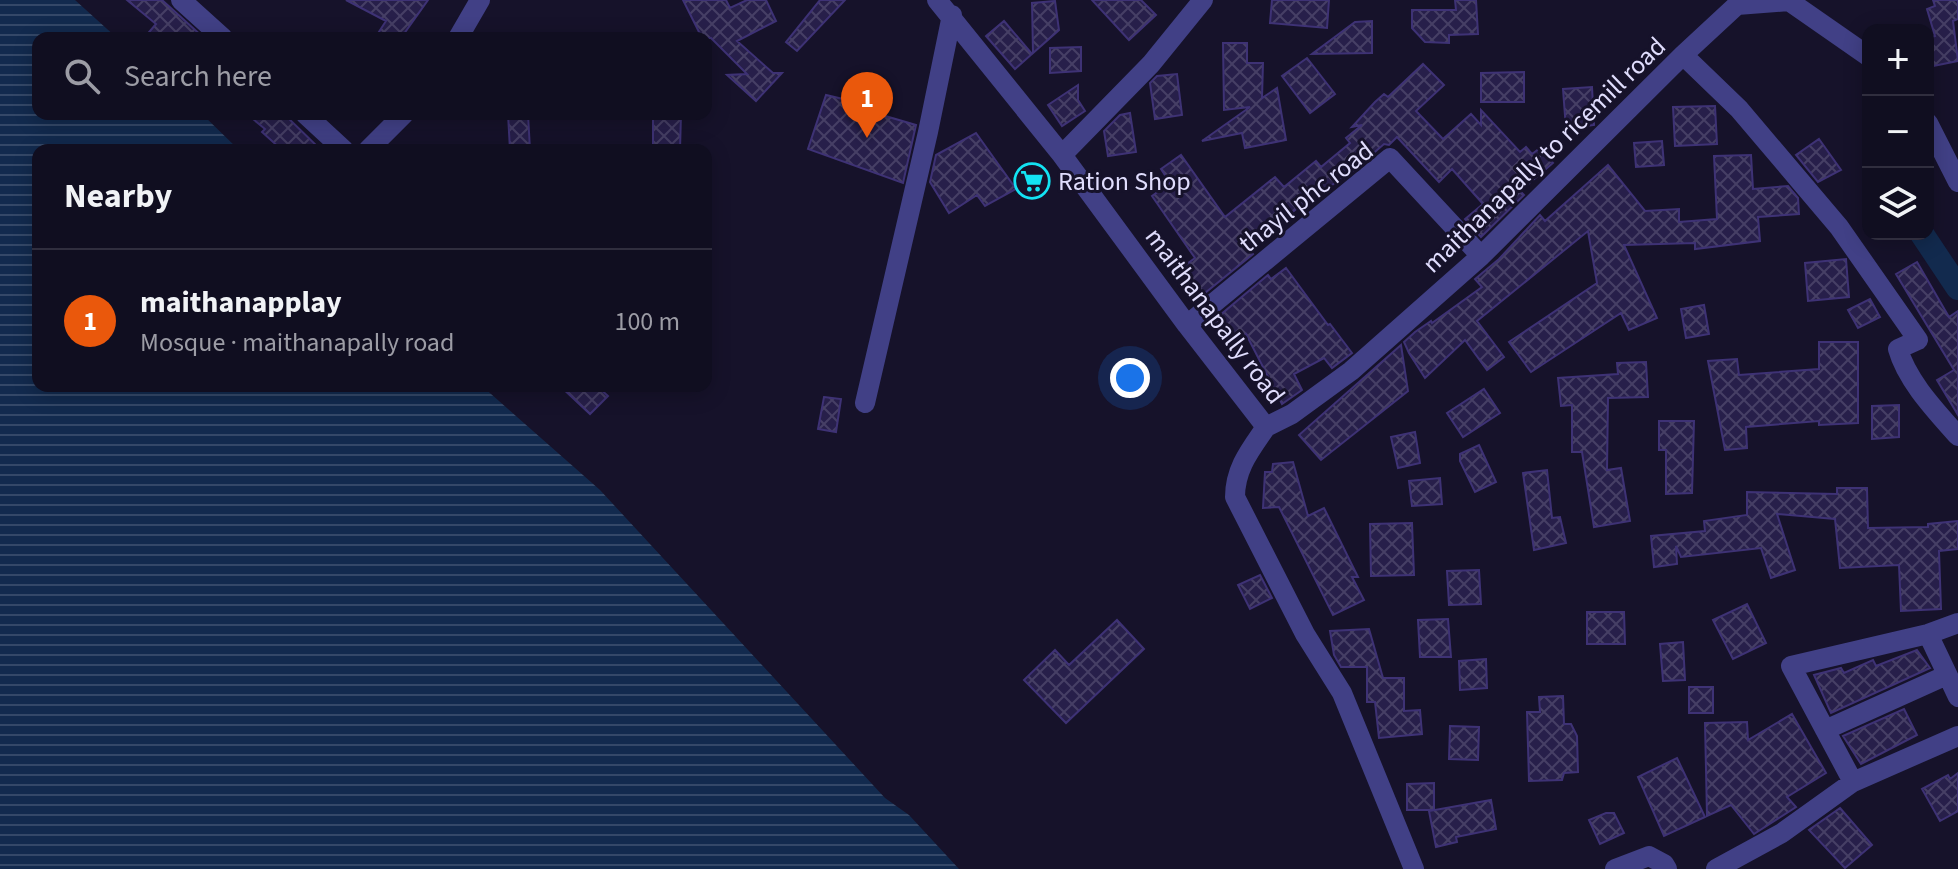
<!DOCTYPE html>
<meta charset="utf-8">
<style>
body{margin:0;font-family:"Source Sans 3",sans-serif;background:#191729;color:#f1f3f6}
.controls{position:absolute;right:24px;top:24px;display:grid;overflow:hidden;border-radius:16px;box-shadow:0 4px 20px #0003}
.controls button{width:72px;height:72px;display:grid;place-items:center;padding:0;border:0;border-bottom:2px solid #302e3e;background:#100e20;color:#f1f3f6;font:40px sans-serif}
.you{position:absolute;left:1130px;top:378px;width:28px;height:28px;margin:-20px;border:6px solid #fff;border-radius:50%;background:#1a73e8;box-shadow:0 0 0 12px #1a73e833}
.badge{display:grid;place-items:center;width:52px;height:52px;border-radius:50%;background:#ea580c;color:#fff;font-size:26px;font-weight:700}
.pin{position:absolute;translate:-50% -66px;filter:drop-shadow(0 2px 4px #0008)}
.pin::after{content:'';position:absolute;top:42px;width:28px;height:24px;background:inherit;clip-path:polygon(0 0,100% 0,50% 100%)}
.list{margin:0;padding:0;list-style:none}
h2{display:flex;justify-content:space-between;align-items:center;height:104px;margin:0;padding:0 32px;font-size:34px}
h2 small{font-size:26px;font-weight:400;color:#9c9ca5}
.list li{display:grid;grid-template-columns:52px 1fr auto;gap:24px;align-items:center;box-sizing:border-box;height:144px;padding:0 32px;border-top:2px solid #302e3e}
.list b{display:block;font-size:30px;white-space:nowrap}
.list p{margin:0;font-size:26px;white-space:nowrap;color:#9c9ca5}
.list em{font-size:26px;font-style:normal;color:#9c9ca5}
.icon{flex:none;width:44px;height:44px;fill:none;stroke:currentColor;stroke-width:2;stroke-linecap:round;stroke-linejoin:round}
.map{position:relative;flex:none;width:1958px;height:869px;overflow:hidden}
.search{position:absolute;background:#100e20;box-shadow:0 4px 20px #0003;left:32px;top:32px;width:680px;height:88px;display:flex;align-items:center;gap:20px;box-sizing:border-box;padding:0 28px;border-radius:16px;color:#9c9ca5;font-size:30px}
.panel{position:absolute;background:#100e20;box-shadow:0 4px 20px #0003;left:32px;top:144px;width:680px;height:248px;border-radius:16px}
.map>svg:first-child{display:block}
</style>
<div class="map">
<svg width="1958" height="869" viewBox="0 0 1958 869">
<defs>
<pattern id="water-rules" width="6" height="5" patternUnits="userSpaceOnUse" patternTransform="scale(2)"><rect width="6" height="5" fill="#122a4e"/><path d="M0 2.5h6" fill="none" stroke="#344868"/></pattern>
<pattern id="building-cross-hatch" width="8" height="8" patternUnits="userSpaceOnUse" patternTransform="scale(2)"><rect width="8" height="8" fill="#271f4a"/><path d="M0 0l8 8M0 8l8-8" fill="none" stroke="#463f65"/></pattern>
</defs>
<rect width="100%" height="100%" fill="#16122a"/>
<path fill="url(#water-rules)" d="M0,0H75L117,38H38V114H202L239,150H38V386H482L600,490L885,798L909,815L959,869H0Z"/>
<g fill="none" stroke-linecap="round" stroke-linejoin="round">
<path stroke="#122a4e" stroke-width="24" d="M1922,234L1958,288"/>
</g>
<path fill="url(#building-cross-hatch)" stroke="#3e3275" stroke-width="2" d="M127,0H162L204,38H144L156,24Z
M346,0H428L401,38H375L386,21Z
M683,0H726L730,8L747,0H766L776,21L737,41L773,73H782L756,101L727,75L747,74L711,38H702Z
M820,0H845L797,51L786,42Z
M1092,0H1141L1156,15L1129,40Z
M1272,0H1329L1327,28L1270,23Z
M1455,0H1476L1478,34L1449,35V43L1425,42L1412,28V10H1456Z
M1933,0H1958V19L1953,21L1958,61L1933,66L1928,38L1935,36L1927,9L1935,6Z
M1055,1L1059,30L1033,53L1032,3Z
M1004,21L1032,54L1015,69L986,36Z
M1372,21V53L1312,54L1355,22Z
M1223,43H1247V63H1263L1262,98L1277,88L1286,140L1245,148L1242,133L1202,141L1250,107L1224,110Z
M1081,47V71L1050,73V48Z
M1307,58L1335,94L1310,113L1282,76Z
M1423,64L1444,85L1416,111L1443,139L1471,114L1481,125V110L1520,152L1526,147L1532,154L1540,148L1553,163L1520,191L1524,195L1481,237L1465,219L1483,204L1452,169L1439,182L1397,137L1389,145L1384,144L1345,178L1344,176L1307,204L1305,202L1248,248L1253,254L1200,297L1180,269L1195,258L1152,196L1170,183L1161,169L1181,155L1225,217L1275,177L1284,187L1316,161L1321,167L1350,143L1346,138L1362,125L1352,127L1375,102L1384,94L1388,97Z
M1524,72V102H1481V73Z
M1177,74L1182,115L1155,119L1150,83L1157,76Z
M1078,85V100L1085,111L1062,126L1048,105Z
M1592,87L1594,125L1566,129L1563,89Z
M864,88L888,98L882,115L916,125L903,183L808,149L826,95L860,103Z
M1715,106L1717,144L1675,146L1673,107Z
M1130,113L1136,152L1108,156L1104,131L1120,115Z
M247,114H284L321,150H282L262,132L265,129Z
M508,114H528L530,150H510Z
M653,114H681L680,150H653Z
M976,133L1016,189L985,206L977,195L949,213L930,182L936,155Z
M1819,139L1841,170L1818,182L1796,155Z
M1662,141L1664,165L1636,167L1634,143Z
M1751,155L1753,189L1788,186L1798,198L1799,214L1758,217L1760,241L1695,249V243L1624,245L1657,318L1629,330L1621,313L1531,372L1509,342L1597,283L1588,231L1477,321L1504,357L1487,370L1465,340L1425,378L1409,353L1404,342L1415,332L1431,321L1432,323L1482,287L1475,279L1499,259L1540,215L1545,221L1608,165L1645,211L1679,209V222L1717,219L1714,156Z
M1846,259L1849,297L1808,301L1805,263Z
M1917,262L1949,317L1958,311V415L1937,380L1954,370L1896,274Z
M1286,268L1328,325L1330,324L1352,353L1332,368L1324,358L1294,374L1302,390L1282,404L1246,334L1230,345L1213,321L1268,275L1271,279Z
M1870,299L1880,317L1858,328L1848,310Z
M1704,305L1709,334L1686,338L1681,309Z
M1819,342H1858V423L1819,425V421L1746,427L1747,448L1725,450L1708,361L1737,359L1739,375L1819,369Z
M1401,345L1408,391L1321,460L1299,435Z
M1646,362L1648,397L1608,398L1607,470L1621,468L1630,521L1594,527L1582,452H1572V405L1561,406L1558,378L1618,374L1617,363Z
M560,386H597L608,396L590,414Z
M1484,389L1500,413L1463,437L1447,413Z
M824,397L841,399L836,432L818,429Z
M1899,405V437L1872,439V406Z
M1659,421H1694L1692,493L1666,494V450H1659Z
M1415,432L1420,463L1398,468L1391,437Z
M1479,445L1496,482L1475,492L1460,461V454Z
M1293,462L1308,516L1324,508L1358,577H1352L1364,600L1333,615L1279,507L1263,508L1265,472H1272L1273,464Z
M1547,470L1552,518L1560,517L1566,543L1534,550L1523,473Z
M1440,478L1442,504L1412,506L1409,481Z
M1837,488H1867L1868,528L1928,527V524L1958,521V549L1939,551L1941,609L1901,611L1899,565L1840,568L1835,519L1777,514L1795,570L1771,578L1761,548L1681,557L1676,546L1677,564L1654,567L1651,536L1705,531L1704,521L1747,515V492L1837,494Z
M1412,523L1414,575L1371,576L1370,524Z
M1479,570L1481,604L1449,605L1447,571Z
M1260,575L1272,598L1250,609L1238,585Z
M1747,604L1766,643L1733,659L1713,620Z
M1587,612H1624L1625,644H1587Z
M1448,619L1451,657H1420L1418,620Z
M1117,620L1144,649L1066,723L1024,680L1055,650L1069,665Z
M1369,629L1383,678H1404V711L1420,710L1422,734L1379,738L1375,702H1367V667H1341L1334,655L1330,631Z
M1683,642L1685,680L1663,681L1660,644Z
M1917,650L1930,668L1831,713L1814,675L1841,668L1844,673L1873,660L1876,666Z
M1486,659L1487,688L1460,690L1459,661Z
M1689,687H1713V713H1689Z
M1563,696L1564,724H1571L1577,736L1578,772L1564,773L1562,780L1529,781L1527,712H1540L1539,697Z
M1904,709L1917,735L1861,764L1843,736Z
M1792,714L1826,773L1787,797L1796,807L1754,834L1731,805L1707,816L1705,723L1747,722L1748,740Z
M1450,726L1479,727L1478,760L1449,759Z
M1677,758L1705,817L1664,836L1638,777Z
M1958,773V811L1940,821L1922,789L1948,775L1950,779Z
M1434,783V810H1407V784Z
M1491,800L1496,829L1456,837L1457,842L1436,847L1429,811Z
M1840,808L1872,845L1845,868L1809,830Z
M1606,813H1614L1624,833L1600,844L1589,820Z"/>
<g fill="none" stroke-linecap="round" stroke-linejoin="round">
<path stroke="#414086" stroke-width="20" d="M181,0L223,38
M937,0L1062,155L1187,325L1266,427C1251,449 1235,468 1235,497L1305,634L1342,693L1414,869
M458,38L480,0
M1683,55L1739,109L1839,227L1918,340L1898,349C1907,381 1936,411 1958,436
M305,114L344,150
M1928,123L1958,182
M368,150L404,114
M1062,155L1151,64L1203,0
M1187,325L1390,158L1481,256
M865,403L928,132L952,15
M1266,427L1292,414L1351,371L1481,256L1683,55L1737,5L1789,1L1868,56
M1928,634L1958,697
M1825,730L1947,675
M1853,782L1958,736
M1615,869L1649,856L1664,864L1667,869
M1716,869L1782,833L1853,782L1791,666L1928,634L1958,623"/>
</g>
<defs>
<symbol id="supermarket-ring" viewBox="-11 -11 22 22"><circle r="9.5" fill="#16122a" stroke="#13e3f3" stroke-width="1.5"/><path d="M-6-5.5h2.5l.6 2H6L4.5 2H-2.5L-4.4-4H-6ZM-1.5 3.2a1.3 1.3 0 1 0 .1 0ZM3 3.2a1.3 1.3 0 1 0 .1 0Z" fill="#13e3f3"/></symbol>
</defs>
<g fill-rule="evenodd">
<use href="#supermarket-ring" x="1012" y="161" width="40" height="40"/>
</g>
<g text-anchor="middle" dominant-baseline="central" stroke-width="6" stroke-linejoin="round" paint-order="stroke">
<g font-size="26" fill="#e0ddfd" stroke="#16122a">
<text transform="translate(1544 155) rotate(-44)">maithanapally to ricemill road</text>
<text transform="translate(1306 197) rotate(-38)">thayil phc road</text>
<text transform="translate(1215 316) rotate(53)">maithanapally road</text>
</g>
<g font-size="26" fill="#e0ddfd" stroke="#16122a" text-anchor="start">
<text x="1058" y="181">Ration Shop</text>
</g>
</g>
</svg>
<div class="controls">
<button>+</button>
<button>−</button>
<button><svg class="icon" aria-label="layers" viewBox="0 0 24 24"><path d="M12 4l9 5-9 5-9-5zM3 14l9 5 9-5"/></svg></button>
</div>
<div class="you"></div>
<div class="pin badge" style="left:867px;top:138px">1</div>
<div class="search"><svg class="icon" aria-label="search" viewBox="0 0 24 24"><circle cx="10" cy="10" r="6"/><path d="M15 15l6 6"/></svg>Search here</div>
<section class="panel">
<h2>Nearby<small></small></h2>
<ul class="list">
<li><span class="badge">1</span><div><b>maithanapplay</b><p>Mosque · maithanapally road</p></div><em>100 m</em></li>
</ul>
</section>
</div>
